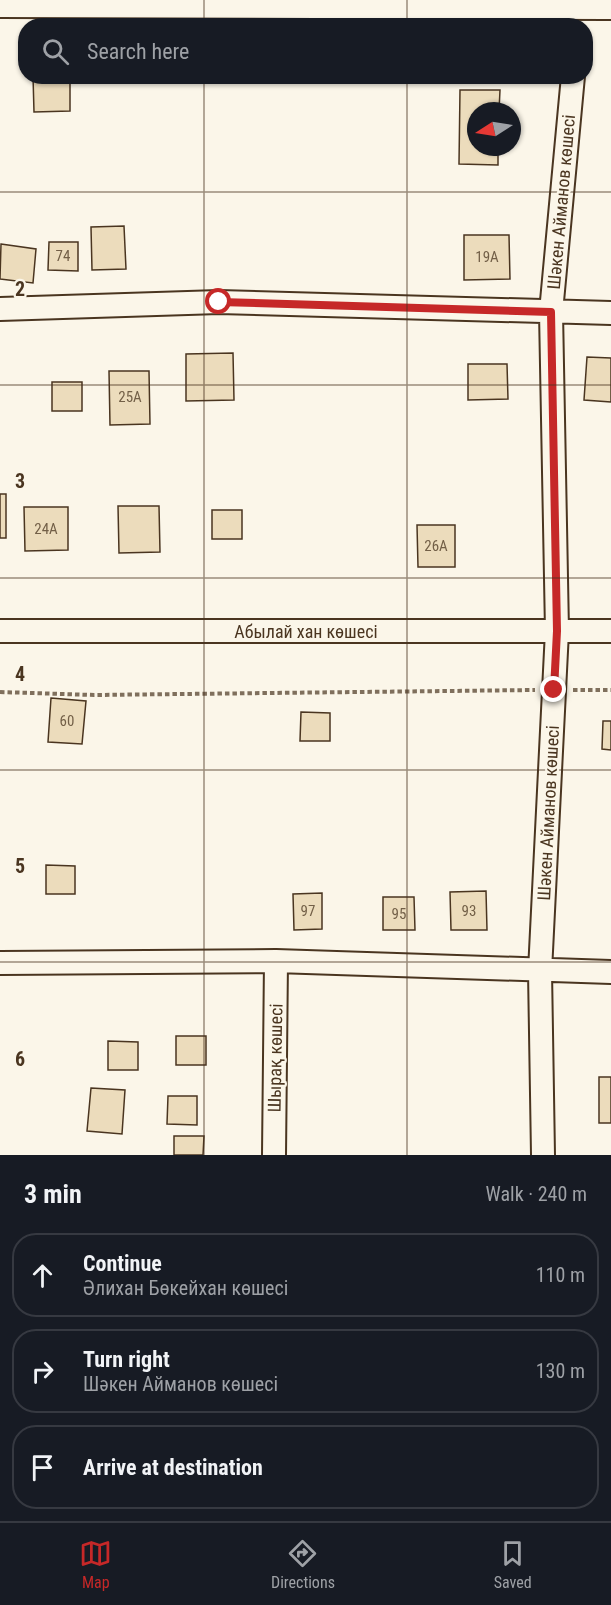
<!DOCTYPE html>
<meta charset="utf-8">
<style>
body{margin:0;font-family:"Roboto Condensed",sans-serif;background:#20242c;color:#f1f3f6}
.compass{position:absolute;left:467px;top:102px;width:54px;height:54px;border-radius:50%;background:#171b24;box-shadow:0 2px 4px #0004;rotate:258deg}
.stop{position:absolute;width:18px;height:18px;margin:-14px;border:4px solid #c62828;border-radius:50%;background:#fff}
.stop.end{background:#c62828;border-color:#fff;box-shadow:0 2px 6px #0008}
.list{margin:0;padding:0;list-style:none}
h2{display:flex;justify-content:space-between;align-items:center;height:78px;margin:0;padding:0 24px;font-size:26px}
h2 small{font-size:20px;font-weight:400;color:#9ea1a6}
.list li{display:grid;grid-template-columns:39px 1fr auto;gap:18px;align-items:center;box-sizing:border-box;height:84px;margin:0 12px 12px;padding:0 12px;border:2px solid #363941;border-radius:24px}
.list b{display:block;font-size:22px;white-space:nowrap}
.list p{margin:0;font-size:20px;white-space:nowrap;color:#9ea1a6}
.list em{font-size:20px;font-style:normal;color:#9ea1a6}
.icon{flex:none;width:33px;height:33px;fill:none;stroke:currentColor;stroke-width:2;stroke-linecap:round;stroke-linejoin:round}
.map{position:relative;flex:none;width:611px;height:1155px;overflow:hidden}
.search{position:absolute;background:#171b24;box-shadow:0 2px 4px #0004;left:18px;right:18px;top:18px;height:66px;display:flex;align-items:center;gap:15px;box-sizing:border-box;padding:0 21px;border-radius:24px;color:#9ea1a6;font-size:22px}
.sheet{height:366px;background:#171b24}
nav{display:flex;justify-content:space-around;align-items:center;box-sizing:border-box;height:84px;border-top:2px solid #363941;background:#171b24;font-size:16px;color:#9ea1a6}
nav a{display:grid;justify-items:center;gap:3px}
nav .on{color:#c62828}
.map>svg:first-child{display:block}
</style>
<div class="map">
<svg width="611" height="1155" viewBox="0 0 611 1155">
<rect width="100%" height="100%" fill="#fbf6e9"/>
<path fill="#ecdcbc" stroke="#4a3520" stroke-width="1.5" d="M33,76H70V111L34,112Z
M460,90H500L499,111H476V147H498V165L459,164Z
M124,226L126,269L92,270L91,227Z
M464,235H509L510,279L464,280Z
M49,242H78V271L48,270Z
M1,244L36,249L33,283L0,279Z
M233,353L234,400L186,401V354Z
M587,357L611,358V402L584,400Z
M468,364H507L508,399L468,400Z
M109,371H149L150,424L110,425Z
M52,382H82V411H52Z
M0,494H6V538H0Z
M118,506H159L160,552L119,553Z
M24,507H68V550L25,551Z
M212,510H242V539H212Z
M417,525H455V567H418Z
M51,698L86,701L82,744L48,742Z
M301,712L330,713V741H300Z
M603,721H611V750L602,749Z
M46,865L75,866V894H46Z
M486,891L487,930H451L450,892Z
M322,893V929L294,930L293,894Z
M383,897H414L415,930H383Z
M176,1036H206V1065H176Z
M108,1041L138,1042V1070H108Z
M599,1077H611V1123H599Z
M91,1088L125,1090L122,1134L87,1131Z
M168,1096H197V1125L167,1124Z
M174,1136H204L203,1155H174Z"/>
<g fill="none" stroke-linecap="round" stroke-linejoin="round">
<defs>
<path id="minor" d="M0,6L611,8
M0,309L219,302L611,313
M0,631H611
M0,963L276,961L611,972
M274,1155L276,961
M543,1155L540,971L557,631L551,312L573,76"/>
</defs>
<use href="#minor" stroke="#4a3520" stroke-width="26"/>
<path stroke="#7f6f5c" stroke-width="4" stroke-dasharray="4.5 3" stroke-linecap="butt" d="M573,690H611
M0,692L94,695L535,690"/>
<use href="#minor" stroke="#fbf6e9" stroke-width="22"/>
</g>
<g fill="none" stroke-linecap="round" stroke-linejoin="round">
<path stroke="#c62828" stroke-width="8" d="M219,302L551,312L557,631L554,690"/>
</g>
<path fill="none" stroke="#4a3520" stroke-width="1.5" stroke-opacity="0.55" d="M204,0V26M407,0V26M204,76V1155M407,76V1155M0,192H611M0,385H611M0,578H611M0,770H611M0,962H611"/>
<g text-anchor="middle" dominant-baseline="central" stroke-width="4.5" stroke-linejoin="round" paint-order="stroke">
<g font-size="15" fill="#725f47">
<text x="63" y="256">74</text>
<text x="487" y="257">19А</text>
<text x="130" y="397">25А</text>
<text x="46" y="529">24А</text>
<text x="436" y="546">26А</text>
<text x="67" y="721">60</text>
<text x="308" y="911">97</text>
<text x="469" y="911">93</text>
<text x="399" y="914">95</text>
</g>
<g font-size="18" fill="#4a3520" stroke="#fbf6e9">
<text transform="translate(561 202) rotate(-85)">Шәкен Айманов көшесі</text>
<text x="306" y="631">Абылай хан көшесі</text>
<text transform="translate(548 813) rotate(-87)">Шәкен Айманов көшесі</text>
<text transform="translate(275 1058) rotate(-89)">Шырақ көшесі</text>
</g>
</g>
<g font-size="20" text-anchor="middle" font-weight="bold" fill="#4a3520" stroke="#fbf6e9" stroke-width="4.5" stroke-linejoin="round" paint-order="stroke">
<text x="20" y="296">2</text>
<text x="20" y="488">3</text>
<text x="20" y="681">4</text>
<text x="20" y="873">5</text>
<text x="20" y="1066">6</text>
</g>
</svg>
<svg class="compass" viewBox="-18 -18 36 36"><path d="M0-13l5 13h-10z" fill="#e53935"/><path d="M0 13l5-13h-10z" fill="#9ea1a6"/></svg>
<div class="stop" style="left:219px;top:302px"></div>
<div class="stop end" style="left:554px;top:690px"></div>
<div class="search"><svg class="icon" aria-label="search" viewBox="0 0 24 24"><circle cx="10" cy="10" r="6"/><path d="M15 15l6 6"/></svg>Search here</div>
</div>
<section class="sheet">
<h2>3 min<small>Walk · 240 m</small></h2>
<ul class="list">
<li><svg class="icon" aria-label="ahead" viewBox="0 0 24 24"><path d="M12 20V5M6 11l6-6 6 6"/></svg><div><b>Continue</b><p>Әлихан Бөкейхан көшесі</p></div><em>110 m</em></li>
<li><svg class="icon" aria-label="right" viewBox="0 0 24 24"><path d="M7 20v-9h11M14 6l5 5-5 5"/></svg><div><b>Turn right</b><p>Шәкен Айманов көшесі</p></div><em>130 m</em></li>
<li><svg class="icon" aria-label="arrive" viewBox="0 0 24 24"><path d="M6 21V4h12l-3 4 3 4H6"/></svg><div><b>Arrive at destination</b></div></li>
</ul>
</section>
<nav>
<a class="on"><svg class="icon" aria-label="map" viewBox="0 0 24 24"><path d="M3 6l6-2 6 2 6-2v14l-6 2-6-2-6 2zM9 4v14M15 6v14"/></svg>Map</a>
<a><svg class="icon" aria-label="directions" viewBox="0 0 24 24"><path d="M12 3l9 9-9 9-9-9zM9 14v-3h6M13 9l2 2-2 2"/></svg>Directions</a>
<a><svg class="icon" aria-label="saved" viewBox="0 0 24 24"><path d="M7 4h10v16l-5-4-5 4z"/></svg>Saved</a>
</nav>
